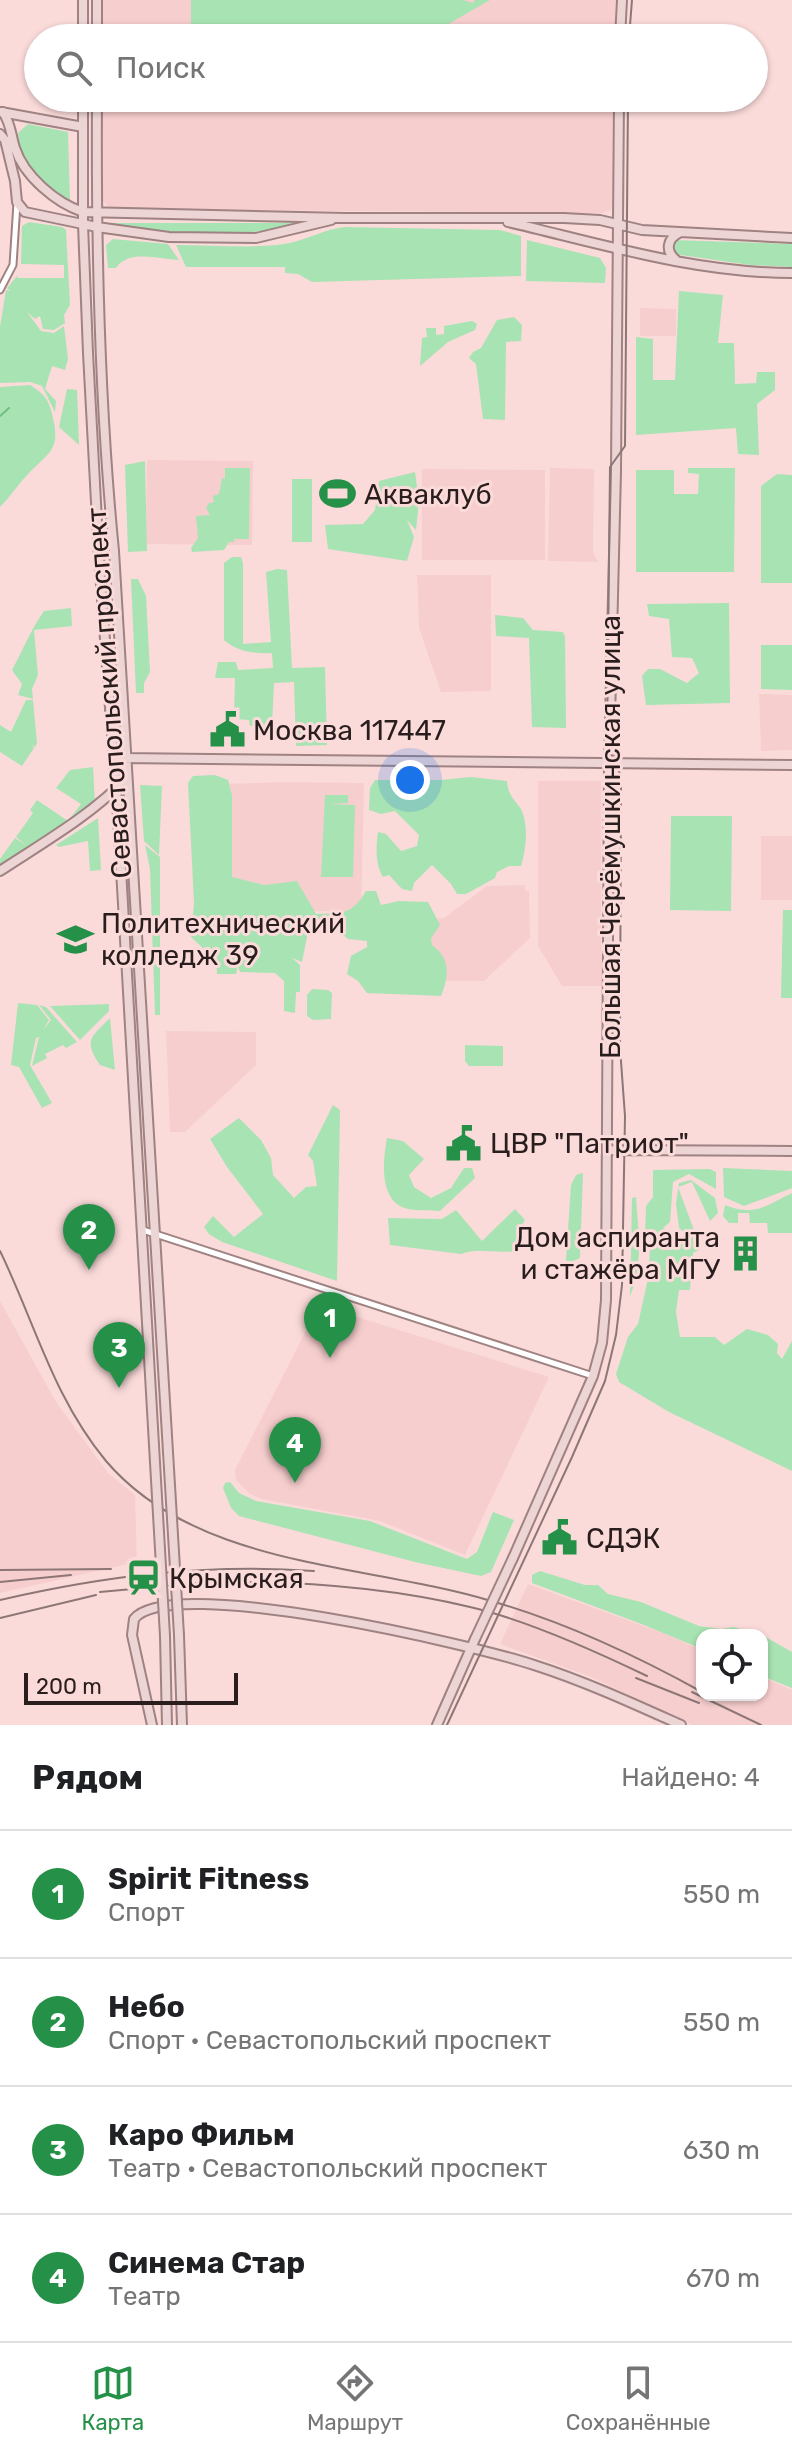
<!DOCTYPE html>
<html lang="ru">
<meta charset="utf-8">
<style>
body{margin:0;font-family:Rubik,sans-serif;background:#f6f6f6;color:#202124}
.controls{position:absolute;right:24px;bottom:24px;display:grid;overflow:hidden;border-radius:16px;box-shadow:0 2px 6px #0004}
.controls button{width:72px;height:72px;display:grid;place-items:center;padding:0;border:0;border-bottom:2px solid #e0e0e0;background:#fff;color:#202124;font:40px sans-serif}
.scale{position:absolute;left:24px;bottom:20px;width:214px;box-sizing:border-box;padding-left:8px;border:4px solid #291d1d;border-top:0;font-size:22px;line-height:28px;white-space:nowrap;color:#291d1d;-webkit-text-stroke:6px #fbdbda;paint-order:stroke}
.you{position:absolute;left:410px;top:780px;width:28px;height:28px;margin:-20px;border:6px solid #fff;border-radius:50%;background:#1a73e8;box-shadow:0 0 0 12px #1a73e833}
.badge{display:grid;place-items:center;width:52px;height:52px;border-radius:50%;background:#259047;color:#fff;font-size:26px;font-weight:700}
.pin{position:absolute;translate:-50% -66px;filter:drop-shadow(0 2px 4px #0008)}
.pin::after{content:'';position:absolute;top:42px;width:28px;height:24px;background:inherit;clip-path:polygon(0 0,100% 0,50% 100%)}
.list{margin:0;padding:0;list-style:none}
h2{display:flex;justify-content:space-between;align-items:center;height:104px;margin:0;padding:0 32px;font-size:34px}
h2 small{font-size:26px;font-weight:400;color:#757577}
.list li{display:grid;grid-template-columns:52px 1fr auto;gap:24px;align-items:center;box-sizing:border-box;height:128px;padding:0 32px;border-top:2px solid #e0e0e0}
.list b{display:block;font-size:30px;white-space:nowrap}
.list p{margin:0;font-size:26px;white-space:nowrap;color:#757577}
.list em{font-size:26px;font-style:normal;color:#757577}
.icon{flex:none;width:44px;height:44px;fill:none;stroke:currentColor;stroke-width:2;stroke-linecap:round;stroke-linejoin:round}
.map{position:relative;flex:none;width:792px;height:1725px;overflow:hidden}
.search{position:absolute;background:#fff;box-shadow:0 2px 6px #0004;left:24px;right:24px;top:24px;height:88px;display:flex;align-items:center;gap:20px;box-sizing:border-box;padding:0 28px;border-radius:44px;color:#757577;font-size:30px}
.sheet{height:616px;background:#fff}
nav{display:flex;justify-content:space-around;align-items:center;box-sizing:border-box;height:112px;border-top:2px solid #e0e0e0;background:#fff;font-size:22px;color:#757577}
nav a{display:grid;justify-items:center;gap:4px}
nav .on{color:#259047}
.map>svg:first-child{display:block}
</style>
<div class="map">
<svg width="792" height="1725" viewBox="0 0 792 1725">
<rect width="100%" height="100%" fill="#fbdbda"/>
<path fill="#f7cece" d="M102,0H616L614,38H102Z
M101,98H613L612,206L611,210L603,213L113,209L108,207L102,199L101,191Z
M640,308L676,309V336H640Z
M147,460L253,461L252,545L146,544Z
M550,468L594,469L593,552L598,562L548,561Z
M422,469L545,470V560H422Z
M417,575H491V691L441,692L419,628Z
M759,694L792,695V750L761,751Z
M538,781H601V986H562L538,946Z
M286,782L364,783L361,912L315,911L291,917L221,918L222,784Z
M761,836H792V900H761Z
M525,885V891H529L530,938L484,981H399L409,921L444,918L487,886Z
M166,1031L256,1032V1065L185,1132H170Z
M0,1301L56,1402L108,1473L135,1495L137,1562L0,1593Z
M319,1305L549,1377L465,1555L380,1521L261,1499L250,1494L236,1480L235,1470Z
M528,1584L663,1633L702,1650V1695H762V1677L792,1690V1725H692L591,1677L500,1644Z"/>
<path fill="#a8e3b3" d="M191,0H463L473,3L475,0H490L424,38H214L191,27Z
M28,124L68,132L70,201C46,190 18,161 18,133Z
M29,222L62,227L66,230L70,305L64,315L65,323L54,330L43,329L40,316L35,319L27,312L41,331L54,333L64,326L68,359L65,370L52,366L45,389L56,401L55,412L42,386L30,382L0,383V327L6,290L10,291L7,288L17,276L18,278H64V265L21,264L22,226Z
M111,223H293C265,239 139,236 111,223Z
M345,227L500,230L521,236V276L312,282L298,274L285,273V267H186L176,245C212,245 249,249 284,244C306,241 323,229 345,227Z
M113,239L168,244L179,260C159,259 128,249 116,268H108L106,245Z
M527,240L600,258L606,268L605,283L526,281Z
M674,240L792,244V267L750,265L674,254L670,244Z
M679,291L723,295L718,343H734L735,384L756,383L757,372H775V390L757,404L759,455L738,454L736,428L636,435V337L653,339V380H675Z
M514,317L522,325L521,341L506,342L505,420L483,419L476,364L469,358L473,352L481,348L497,320Z
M472,321L477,324L475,330L448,342L420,366L422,338L427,337L426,328H436V335L444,334V326Z
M30,385C42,392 49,399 52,414C61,449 51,451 29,473C19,483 11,496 0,507V387Z
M67,389L77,390L79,445L59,427Z
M145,461L147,551L128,552L125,465Z
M225,468H250L249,539H234V542H229L224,550L192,552L191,548L198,538L196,516L210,515L206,508L209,503L214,502L213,496L219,494L222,478L225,479Z
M688,468H735L734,572H636V470H674V494H698L699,474L688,473Z
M415,472L419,502L416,530L407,520L414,537L407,561L328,549L325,525L363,524L375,510L379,481Z
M777,474L792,475V583H761V486Z
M292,479H312V542H292Z
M232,557H241L243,563V644L271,642L266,572L277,569L287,570L292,668L325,667L327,745L296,746L294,682L274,683L272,726H250L249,720L234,719L235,678H215L218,662H236L238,670L273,668L272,653C256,654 237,652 224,640V563Z
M131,579H138L146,596L150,672L144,683V693H136Z
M729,603L730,703L646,705L642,676L648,669H660L687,683L699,673L692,658L672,657L669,619L649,616L647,604Z
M71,608L72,626L34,630L38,675L32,689L33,699L18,695L22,684L12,670C23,650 30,631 44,611Z
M495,615L523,618L533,630L563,632L565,637L566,728L532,727L529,638L496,636Z
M761,645H792V690L761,689Z
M26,700H33L37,743L35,747L32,745L34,748L22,766L0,752V725L11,732Z
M93,767L95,803L0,870V859L15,838L26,845L16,837L33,813L30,810L37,800L68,821L81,804L56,788L70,770Z
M215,775L228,780L232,795V877L264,885L297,881L316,914C342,913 352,915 366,891H376L381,905L399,901L428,902L440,925L431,938L432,945C451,959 449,976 441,996L367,993L358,981L347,974L351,956L367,947V941L348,939L333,927H309L302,962L292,958L300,965V992H296L295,1013L284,1011V981L275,973L240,972L238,966L236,974H217L216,956H211L191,937L194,903L188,783L193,776Z
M471,777L507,781C508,795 514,799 521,809C529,825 526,850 521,866H509L497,872L495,878L466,894H457L451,884L432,865L414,883L412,891L402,889L389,875L383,877C375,864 376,846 378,832L386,834L401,851L417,846L419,835L395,811L381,814L369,810L370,788L375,780H441Z
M140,785L162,786L159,855L144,841Z
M325,795H348V803L329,804L355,805L353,877H321Z
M671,816H732L731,911L670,910Z
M98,818L101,870L90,871L88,841L59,847L56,845Z
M145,845L160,857V1015H155L150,869Z
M783,910H792V998H781Z
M312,989L328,990L332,993L331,1019L313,1020L307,1016V995Z
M18,1003L37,1005L49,1020L43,1030L51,1020L39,1005L46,1007L77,1042L66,1048L63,1045L45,1054L47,1058L32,1066L39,1037L36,1038L30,1065L52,1103L42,1108L19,1067L11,1065Z
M109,1004V1011L80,1040L50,1006Z
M110,1018L115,1070L100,1065C83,1040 91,1037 110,1018Z
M465,1045L503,1046V1066H469L465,1061Z
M333,1105L340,1110L337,1281L222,1242L209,1234L204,1227L213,1216L234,1237L263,1214L227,1167L210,1139L239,1118L261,1140L271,1158L273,1175L294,1198L306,1187L317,1186L313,1161L308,1155Z
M387,1138L403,1141L424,1159L409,1175L414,1187L431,1198L451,1188L464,1168H472L475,1178L440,1211C430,1210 418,1211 408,1209C378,1202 383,1160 387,1138Z
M723,1168L792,1171V1188L744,1206L724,1197Z
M653,1170L710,1169L716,1172V1189L689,1174L673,1182L670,1222L663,1228L674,1232L685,1244L691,1239L679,1228L676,1203L679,1183L691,1180L715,1198L718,1213L710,1221L692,1182L678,1187L701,1249L693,1253L690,1290H679L676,1312L680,1337H715L724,1345L747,1329L768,1335L778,1344L777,1353L782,1359L792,1341V1471L669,1412L619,1382L616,1374L628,1337L638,1324L649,1274L650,1238L645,1234L646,1206L653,1197Z
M583,1173L580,1258L569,1263L566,1260L571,1185L576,1175Z
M792,1193V1233H768L767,1223H750L749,1213H738V1223H729L723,1216L725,1205C755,1217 765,1206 792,1193Z
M636,1197C638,1232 644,1263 630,1296L632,1198Z
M515,1209L525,1220L518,1231L515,1251C496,1254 478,1247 461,1254L390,1245L388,1218L442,1219L456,1210L482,1241Z
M230,1482L239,1493L256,1501L370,1521L467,1559L477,1552L493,1512L514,1520L491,1572L481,1576L415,1562L239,1516L231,1508L223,1488L225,1483Z
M540,1571L585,1585H598L608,1594L641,1602L699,1626L721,1629L734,1627L762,1635H702V1649L644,1625L532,1583V1575Z
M762,1635L792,1652V1688L762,1676Z"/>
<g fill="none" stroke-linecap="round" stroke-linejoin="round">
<path stroke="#70be81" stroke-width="2" d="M0,416L9,408"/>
<defs>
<path id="street" d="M0,290L13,265L17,203
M143,1230L593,1376"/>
<path id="secondary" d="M83,0V38
M97,0V38
M620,38L622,0
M83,98V224L88,353L99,558L118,817L154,1445
M97,98C96,249 99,400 114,551L168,1452
M1,112L83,127
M3,112C11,124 11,135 15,148C24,176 56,203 83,212L346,218H564L600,220L642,230L792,238
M0,134L5,140L15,181L17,202L25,212L97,227L169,237L256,238L331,220
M508,222C602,244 695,273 792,273
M676,260C665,251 667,239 679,233
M121,758L792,765
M0,871C44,842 90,816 127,778
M609,1150L792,1151
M513,1558L593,1376L602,1343L606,1300L609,763L616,471L619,98
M179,1635L182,1725
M165,1636L167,1725
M152,1725L132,1635L134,1619C170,1573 477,1646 534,1665C584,1681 632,1703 681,1725
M437,1725L475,1639"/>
</defs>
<use href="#street" stroke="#9f8282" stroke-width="9"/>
<use href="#secondary" stroke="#9f8282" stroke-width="12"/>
<use href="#street" stroke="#fff" stroke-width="5"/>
<use href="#secondary" stroke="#edd5d6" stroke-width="8"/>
<path stroke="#8c7776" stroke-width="2" d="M629,38L632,0
M447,1725L572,1457L605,1381L616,1335L622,1285L625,1116L620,1048L621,776L607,745L610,467L625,446L628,98"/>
<path stroke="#8c7776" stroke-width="2" d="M0,1251C35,1323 53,1397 106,1461C197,1568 365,1563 491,1601C565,1622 635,1655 702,1692
M0,1570L111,1569
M0,1582L71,1575
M214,1582C301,1581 386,1587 470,1607C527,1620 595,1651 647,1676
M100,1592L208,1582
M0,1600C104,1576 207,1563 314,1571
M0,1618L96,1595
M636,1678L699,1703
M692,1692L761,1725"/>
<defs>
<path id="secondary-bridge" d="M154,1445L165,1636
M168,1452L179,1635
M475,1639L513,1558"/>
</defs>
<use href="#secondary-bridge" stroke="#9f8282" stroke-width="12" stroke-linecap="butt"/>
<use href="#secondary-bridge" stroke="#edd5d6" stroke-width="8"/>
</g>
<defs>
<symbol id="stadium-bare" viewBox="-9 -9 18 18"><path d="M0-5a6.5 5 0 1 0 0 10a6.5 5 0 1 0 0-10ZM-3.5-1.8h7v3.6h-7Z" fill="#259047" stroke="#fbdbda" stroke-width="2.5" paint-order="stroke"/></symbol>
<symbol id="civic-bare" viewBox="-9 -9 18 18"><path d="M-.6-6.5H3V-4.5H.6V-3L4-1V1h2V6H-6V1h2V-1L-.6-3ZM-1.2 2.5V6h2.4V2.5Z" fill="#259047" stroke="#fbdbda" stroke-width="2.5" paint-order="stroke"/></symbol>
<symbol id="university-bare" viewBox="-9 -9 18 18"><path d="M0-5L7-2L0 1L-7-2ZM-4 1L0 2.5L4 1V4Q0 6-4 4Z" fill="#259047" stroke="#fbdbda" stroke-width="2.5" paint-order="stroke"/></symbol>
<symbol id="building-bare" viewBox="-9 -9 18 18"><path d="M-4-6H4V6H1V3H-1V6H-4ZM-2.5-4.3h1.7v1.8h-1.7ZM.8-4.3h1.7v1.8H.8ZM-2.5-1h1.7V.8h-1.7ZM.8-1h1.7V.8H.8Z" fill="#259047" stroke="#fbdbda" stroke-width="2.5" paint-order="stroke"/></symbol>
<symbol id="station-bare" viewBox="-9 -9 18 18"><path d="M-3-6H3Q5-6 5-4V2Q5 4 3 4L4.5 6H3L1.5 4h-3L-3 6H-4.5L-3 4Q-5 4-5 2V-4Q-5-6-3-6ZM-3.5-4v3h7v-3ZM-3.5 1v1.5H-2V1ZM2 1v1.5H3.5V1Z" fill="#259047" stroke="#fbdbda" stroke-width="2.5" paint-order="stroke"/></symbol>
</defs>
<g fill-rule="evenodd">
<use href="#stadium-bare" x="312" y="468" width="51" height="51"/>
<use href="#civic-bare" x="202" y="704" width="51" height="51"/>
<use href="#university-bare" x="50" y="914" width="51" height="51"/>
<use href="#civic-bare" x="438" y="1118" width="51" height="51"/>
<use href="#building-bare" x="720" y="1228" width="51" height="51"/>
<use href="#civic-bare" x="534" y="1512" width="51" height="51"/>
<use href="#station-bare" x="118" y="1552" width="51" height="51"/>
</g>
<g text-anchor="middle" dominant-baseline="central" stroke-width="6" stroke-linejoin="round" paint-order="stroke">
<g font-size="28" fill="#291d1d" stroke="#fbdbda" text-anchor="start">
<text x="364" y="494">Акваклуб</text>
<text x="253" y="730">Москва 117447</text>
<text x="101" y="923">Политехнический<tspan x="101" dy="32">колледж 39</tspan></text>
<text x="490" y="1143">ЦВР "Патриот"</text>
<text x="720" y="1237" text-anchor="end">Дом аспиранта<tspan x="720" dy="32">и стажёра МГУ</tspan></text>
<text x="586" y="1538">СДЭК</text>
<text x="169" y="1578">Крымская</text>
</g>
<g font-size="28" fill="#291d1d" stroke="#fbdbda">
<text transform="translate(109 693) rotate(-94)">Севастопольский проспект</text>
<text transform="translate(610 837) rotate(-90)">Большая Черёмушкинская улица</text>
</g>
</g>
</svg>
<div class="controls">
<button><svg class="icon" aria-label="locate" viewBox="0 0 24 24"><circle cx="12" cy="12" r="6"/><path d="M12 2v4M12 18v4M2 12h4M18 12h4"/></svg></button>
</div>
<div class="scale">200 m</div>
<div class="you"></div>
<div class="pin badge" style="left:330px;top:1358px">1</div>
<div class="pin badge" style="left:89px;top:1270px">2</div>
<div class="pin badge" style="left:119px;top:1388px">3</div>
<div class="pin badge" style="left:295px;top:1483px">4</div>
<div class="search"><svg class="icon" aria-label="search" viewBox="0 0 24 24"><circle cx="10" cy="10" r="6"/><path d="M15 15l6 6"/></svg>Поиск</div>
</div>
<section class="sheet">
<h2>Рядом<small>Найдено: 4</small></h2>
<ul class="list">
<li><span class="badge">1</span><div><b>Spirit Fitness</b><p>Спорт</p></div><em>550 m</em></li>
<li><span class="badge">2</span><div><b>Небо</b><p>Спорт · Севастопольский проспект</p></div><em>550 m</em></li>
<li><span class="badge">3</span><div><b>Каро Фильм</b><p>Театр · Севастопольский проспект</p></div><em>630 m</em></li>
<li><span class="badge">4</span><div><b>Синема Стар</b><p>Театр</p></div><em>670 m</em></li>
</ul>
</section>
<nav>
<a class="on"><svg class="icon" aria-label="map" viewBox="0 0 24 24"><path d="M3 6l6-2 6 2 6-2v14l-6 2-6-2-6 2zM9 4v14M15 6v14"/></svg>Карта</a>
<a><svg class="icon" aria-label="directions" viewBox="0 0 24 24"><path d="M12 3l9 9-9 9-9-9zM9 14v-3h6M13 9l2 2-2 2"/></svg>Маршрут</a>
<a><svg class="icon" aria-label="saved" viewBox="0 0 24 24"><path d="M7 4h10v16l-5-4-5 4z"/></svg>Сохранённые</a>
</nav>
